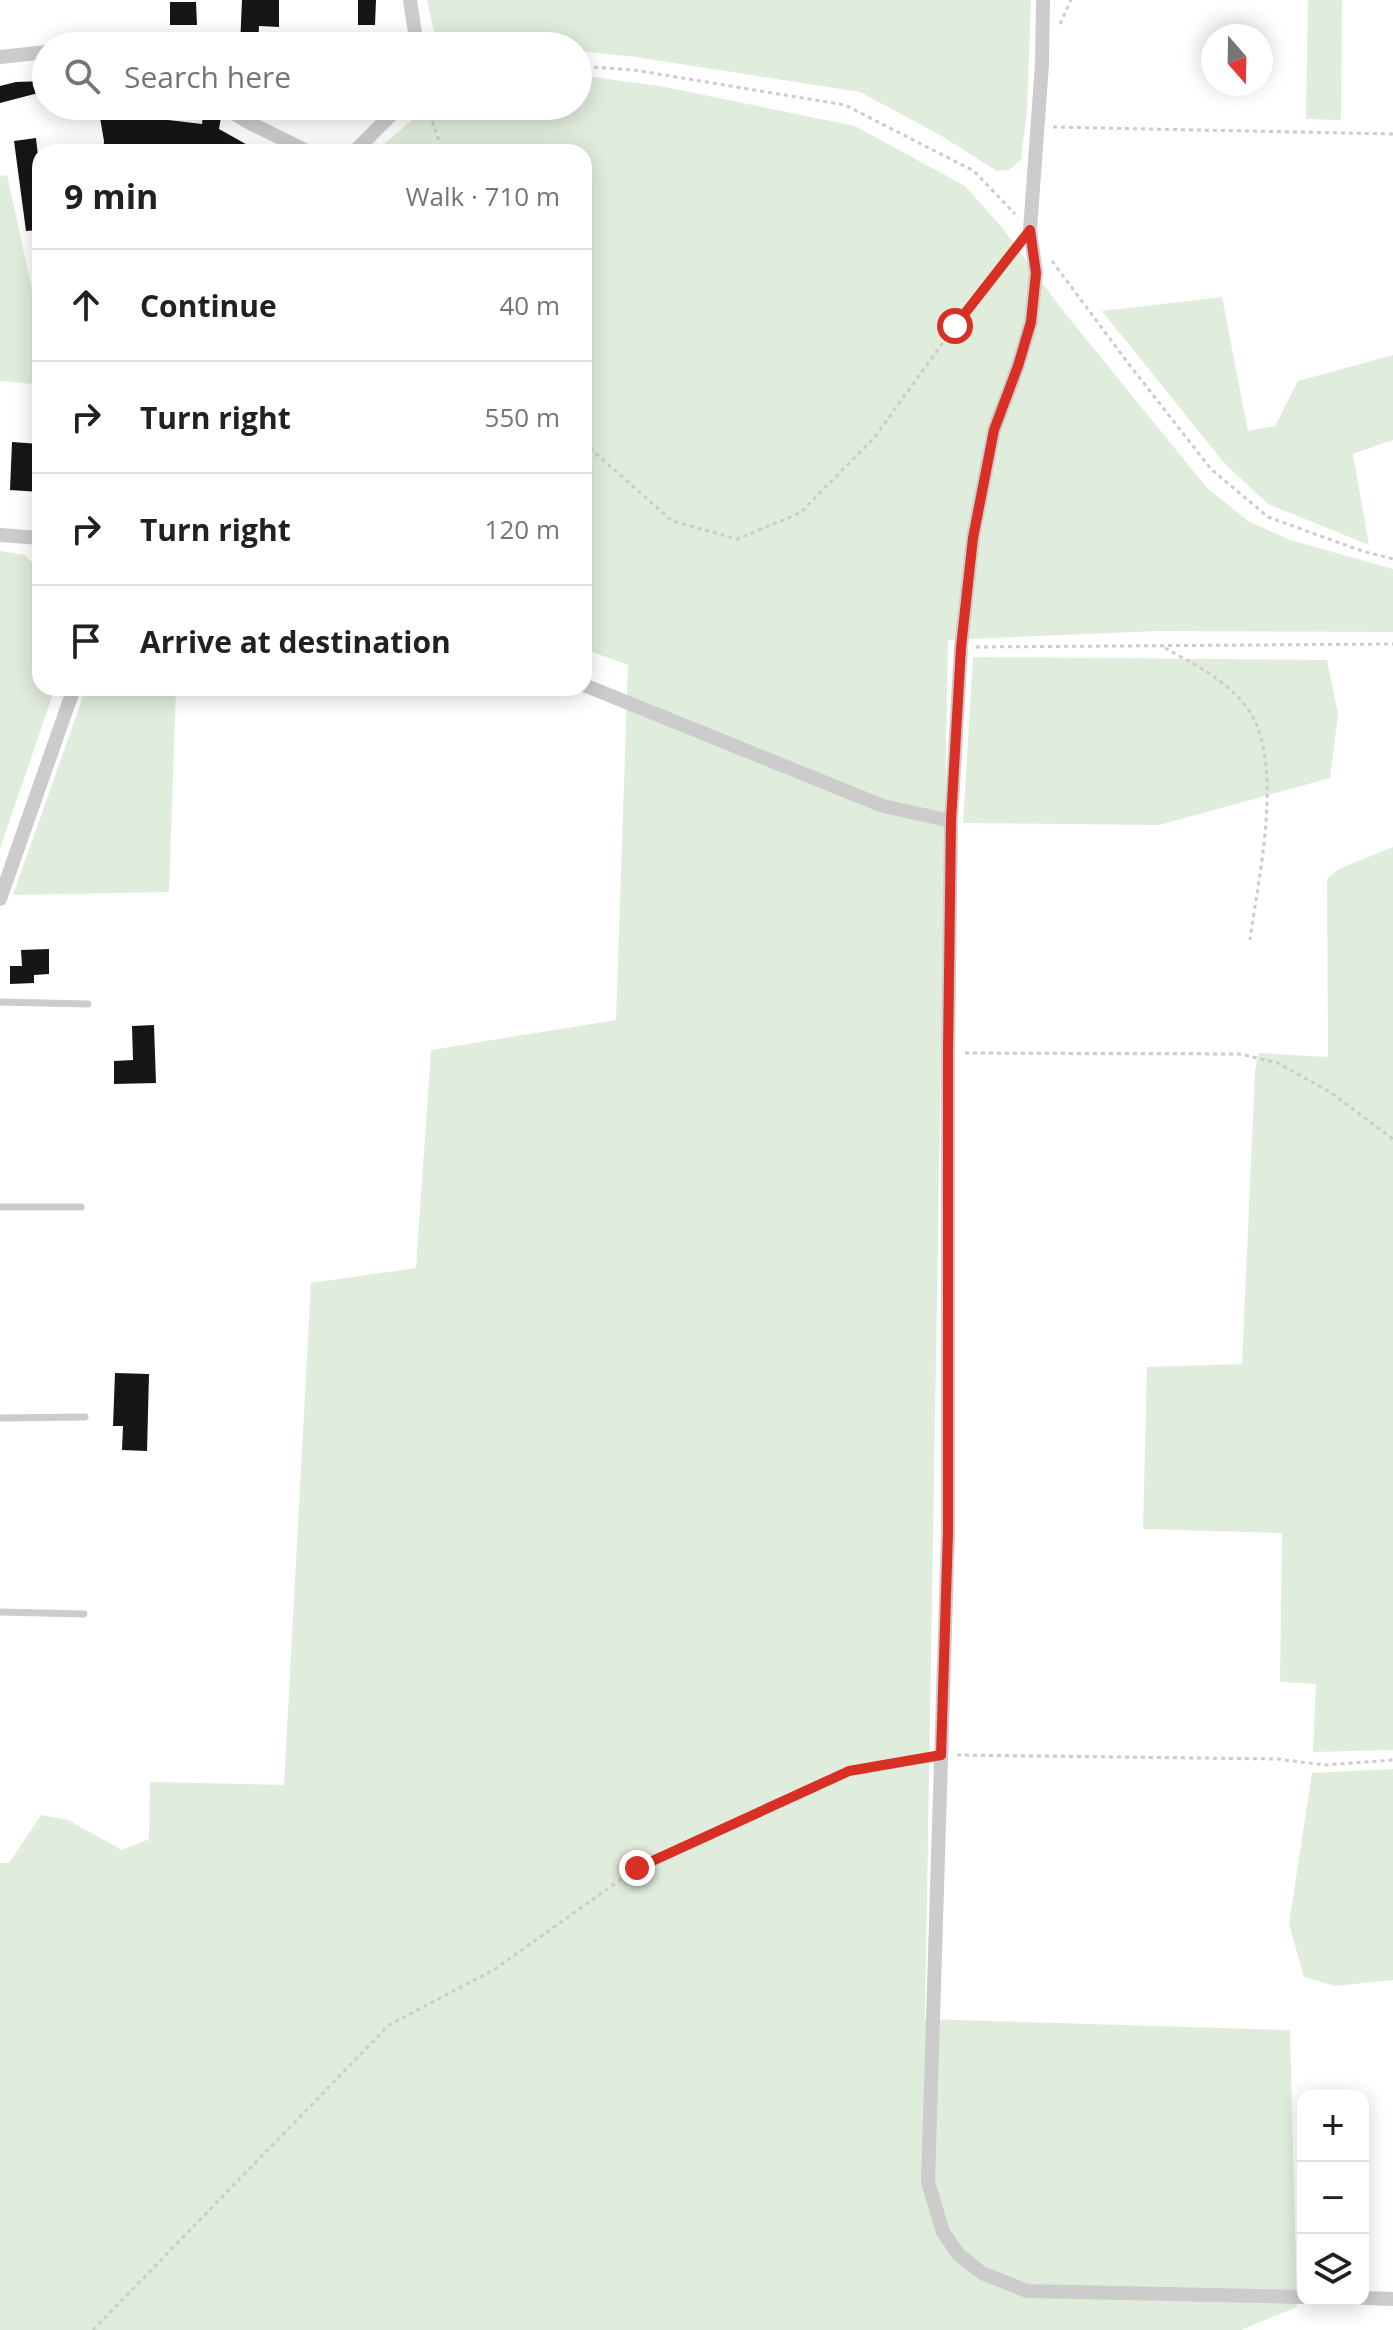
<!DOCTYPE html>
<meta charset="utf-8">
<style>
body{margin:0;font-family:"Open Sans",sans-serif;background:#f2f2f2;color:#202124}
.controls{position:absolute;right:24px;bottom:24px;display:grid;overflow:hidden;border-radius:16px;box-shadow:0 4px 20px #0003}
.controls button{width:72px;height:72px;display:grid;place-items:center;padding:0;border:0;border-bottom:2px solid #e0e0e0;background:#fff;color:#202124;font:40px sans-serif}
.compass{position:absolute;left:1201px;top:24px;width:72px;height:72px;border-radius:50%;background:#fff;box-shadow:0 4px 20px #0003;rotate:160deg}
.stop{position:absolute;width:24px;height:24px;margin:-18px;border:6px solid #d93025;border-radius:50%;background:#fff}
.stop.end{background:#d93025;border-color:#fff;box-shadow:0 2px 8px #0008}
.list{margin:0;padding:0;list-style:none}
h2{display:flex;justify-content:space-between;align-items:center;height:104px;margin:0;padding:0 32px;font-size:34px}
h2 small{font-size:26px;font-weight:400;color:#757577}
.list li{display:grid;grid-template-columns:52px 1fr auto;gap:24px;align-items:center;box-sizing:border-box;height:112px;padding:0 32px;border-top:2px solid #e0e0e0}
.list b{display:block;font-size:30px;white-space:nowrap}
.list em{font-size:26px;font-style:normal;color:#757577}
.icon{flex:none;width:44px;height:44px;fill:none;stroke:currentColor;stroke-width:2;stroke-linecap:round;stroke-linejoin:round}
.map{position:relative;flex:none;width:1393px;height:2330px;overflow:hidden}
.search{position:absolute;background:#fff;box-shadow:0 4px 20px #0003;left:32px;top:32px;width:560px;height:88px;display:flex;align-items:center;gap:20px;box-sizing:border-box;padding:0 28px;border-radius:44px;color:#757577;font-size:30px}
.panel{position:absolute;background:#fff;box-shadow:0 4px 20px #0003;left:32px;top:144px;width:560px;height:552px;border-radius:24px}
.map>svg:first-child{display:block}
</style>
<div class="map">
<svg width="1393" height="2330" viewBox="0 0 1393 2330">
<rect width="100%" height="100%" fill="#fff"/>
<path fill="#e1eddc" d="M427,0H1031L1027,111L1021,160L1009,170L997,171L940,135L860,92L635,57L578,51V46H437Z
M1308,0H1342L1341,120L1306,119Z
M578,75L660,86L855,126L965,186L1001,226L1060,307L1207,488L1248,521L1290,540L1393,569V632L1158,631L948,640L925,2019L1290,2030L1297,2307L1241,2330H0V1863H9L41,1815L68,1820L122,1850L149,1839L150,1782L284,1785L311,1283L416,1268L431,1050L616,1020L628,665L584,649V152H375L428,106H578Z
M7,175L40,326V379L33,384L0,381V176Z
M1222,297L1248,431L1275,426L1298,381L1393,355V440L1353,454L1369,545L1268,504L1225,464L1102,311Z
M0,551L25,555L40,571V688H55L0,849Z
M973,657L1327,660L1338,714L1330,778L1159,825L963,823Z
M86,688H176L169,892L13,895Z
M1393,847V1750L1313,1752L1316,1684L1280,1682L1282,1533L1143,1529L1147,1367L1242,1364L1255,1072L1258,1053L1328,1057L1327,879L1339,869Z
M1393,1769V1980L1335,1986L1304,1977L1289,1924L1312,1773Z"/>
<path fill="#161616" d="M242,0H279V27L259,26L258,46H240Z
M358,0H376L375,25H358Z
M170,2H196L197,25H170Z
M46,81V91L0,103V86L16,82Z
M98,106H152L151,118L202,124L204,106L221,117L219,129L260,152H103L104,141Z
M36,138L40,174V230L26,231L14,141Z
M12,442L40,444V492L10,490Z
M49,949V974L34,975V983L10,984V966H22L21,950Z
M154,1025L156,1083L114,1084V1061L133,1060L132,1026Z
M115,1373L149,1374L147,1451L122,1450L123,1426H113Z"/>
<g fill="none" stroke-linecap="round" stroke-linejoin="round">
<path stroke="#ccc" stroke-width="3" stroke-dasharray="4 4" stroke-linecap="butt" d="M1060,24L1071,0
M578,66L634,70L845,105L974,171L1015,214
M427,106L443,152
M1053,127L1393,134
M1052,261L1128,363L1211,469L1268,517L1362,551L1393,559
M584,443L672,521L737,539L800,513L874,438L955,326L1015,248
M976,647L1393,644
M1165,648C1194,664 1224,679 1245,705C1287,757 1258,878 1250,940
M965,1053L1240,1054L1278,1063L1330,1092L1393,1139
M957,1755L1278,1759L1324,1765L1393,1760
M93,2330L389,2025L495,1969L637,1868L849,1771L926,1757"/>
<path stroke="#ccc" stroke-width="7" d="M0,1002L88,1004
M0,1207H81
M0,1418L85,1417
M0,1612L84,1614"/>
<path stroke="#ccc" stroke-width="14" d="M410,0L417,46
M1043,0L1042,64L1030,230L1036,273L1031,322L1018,366L994,430L973,538L961,647L951,821L948,1053V1532L928,2182L943,2232L959,2255L982,2273L1027,2291L1303,2297
M0,57L46,52
M221,106L250,123L309,152
M354,152L400,106
M0,535L40,538
M584,685L883,806L951,821
M0,899L74,688
M1363,2298L1393,2299"/>
</g>
<g fill="none" stroke-linecap="round" stroke-linejoin="round">
<path stroke="#d93025" stroke-width="10" d="M637,1868L849,1771L941,1755L948,1532V1053L951,821L961,647L973,538L994,430L1018,366L1031,322L1036,273L1030,230L955,326"/>
</g>
</svg>
<div class="controls">
<button>+</button>
<button>−</button>
<button><svg class="icon" aria-label="layers" viewBox="0 0 24 24"><path d="M12 4l9 5-9 5-9-5zM3 14l9 5 9-5"/></svg></button>
</div>
<svg class="compass" viewBox="-18 -18 36 36"><path d="M0-13l5 13h-10z" fill="#e53935"/><path d="M0 13l5-13h-10z" fill="#757577"/></svg>
<div class="stop" style="left:955px;top:326px"></div>
<div class="stop end" style="left:637px;top:1868px"></div>
<div class="search"><svg class="icon" aria-label="search" viewBox="0 0 24 24"><circle cx="10" cy="10" r="6"/><path d="M15 15l6 6"/></svg>Search here</div>
<section class="panel">
<h2>9 min<small>Walk · 710 m</small></h2>
<ul class="list">
<li><svg class="icon" aria-label="ahead" viewBox="0 0 24 24"><path d="M12 20V5M6 11l6-6 6 6"/></svg><div><b>Continue</b></div><em>40 m</em></li>
<li><svg class="icon" aria-label="right" viewBox="0 0 24 24"><path d="M7 20v-9h11M14 6l5 5-5 5"/></svg><div><b>Turn right</b></div><em>550 m</em></li>
<li><svg class="icon" aria-label="right" viewBox="0 0 24 24"><path d="M7 20v-9h11M14 6l5 5-5 5"/></svg><div><b>Turn right</b></div><em>120 m</em></li>
<li><svg class="icon" aria-label="arrive" viewBox="0 0 24 24"><path d="M6 21V4h12l-3 4 3 4H6"/></svg><div><b>Arrive at destination</b></div></li>
</ul>
</section>
</div>
